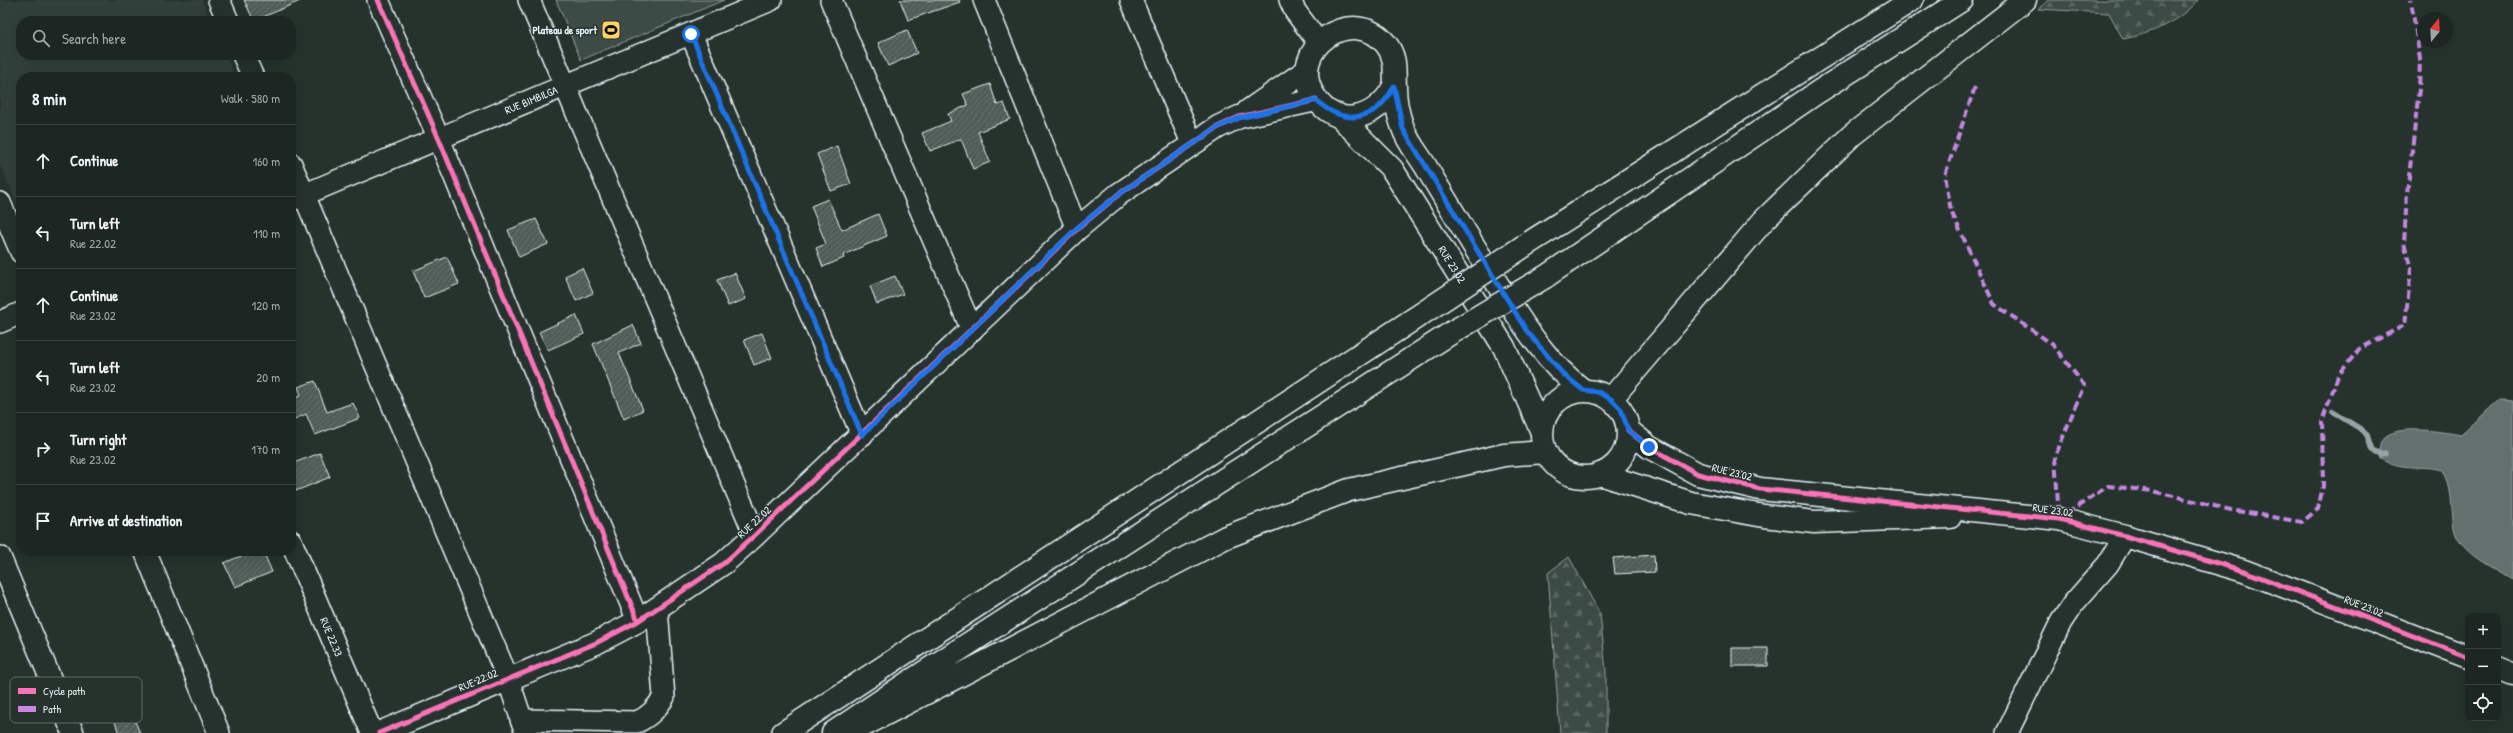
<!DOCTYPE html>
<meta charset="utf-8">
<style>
body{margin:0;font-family:"Patrick Hand",sans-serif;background:#29322f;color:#f1f3f6}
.controls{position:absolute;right:12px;bottom:12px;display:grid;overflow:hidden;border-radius:8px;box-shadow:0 4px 16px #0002}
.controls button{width:36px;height:36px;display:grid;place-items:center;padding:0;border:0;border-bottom:1px solid #3a4340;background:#1c2622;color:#f1f3f6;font:20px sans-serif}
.compass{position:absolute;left:2417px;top:12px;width:36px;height:36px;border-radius:50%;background:#1c2622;box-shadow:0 4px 16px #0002;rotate:18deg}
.stop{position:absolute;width:12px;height:12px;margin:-9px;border:3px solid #1a73e8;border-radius:50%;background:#fff}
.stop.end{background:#1a73e8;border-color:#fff;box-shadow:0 1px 4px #0008}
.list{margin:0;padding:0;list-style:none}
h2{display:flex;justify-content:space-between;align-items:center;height:52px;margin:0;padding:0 16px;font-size:17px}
h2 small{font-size:13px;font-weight:400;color:#a0a5a5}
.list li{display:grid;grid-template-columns:26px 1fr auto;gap:12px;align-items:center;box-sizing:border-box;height:72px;padding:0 16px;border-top:1px solid #3a4340}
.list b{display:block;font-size:15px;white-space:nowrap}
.list p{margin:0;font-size:13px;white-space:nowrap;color:#a0a5a5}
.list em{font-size:13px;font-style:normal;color:#a0a5a5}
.icon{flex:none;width:22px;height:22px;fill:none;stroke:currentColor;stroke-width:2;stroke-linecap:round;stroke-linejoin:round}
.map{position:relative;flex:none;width:2513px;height:733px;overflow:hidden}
.search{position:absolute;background:#1c2622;box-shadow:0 4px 16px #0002;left:16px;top:16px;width:280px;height:44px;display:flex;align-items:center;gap:10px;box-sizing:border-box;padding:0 14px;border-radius:16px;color:#a0a5a5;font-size:15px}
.panel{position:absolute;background:#1c2622;box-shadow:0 4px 16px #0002;left:16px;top:72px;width:280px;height:484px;border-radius:16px}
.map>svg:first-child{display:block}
</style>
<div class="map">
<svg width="2513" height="733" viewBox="0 0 2513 733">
<defs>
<pattern id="forest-firs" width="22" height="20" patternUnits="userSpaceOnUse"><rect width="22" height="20" fill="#3e4b47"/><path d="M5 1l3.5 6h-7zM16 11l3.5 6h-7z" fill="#5a6562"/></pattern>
<pattern id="building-hatch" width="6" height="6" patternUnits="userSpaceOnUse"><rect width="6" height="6" fill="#505c59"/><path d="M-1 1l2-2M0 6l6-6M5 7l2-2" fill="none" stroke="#697472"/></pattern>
</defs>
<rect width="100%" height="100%" fill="#26332d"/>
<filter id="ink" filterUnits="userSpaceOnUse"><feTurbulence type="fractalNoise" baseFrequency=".025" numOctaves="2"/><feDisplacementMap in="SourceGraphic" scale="8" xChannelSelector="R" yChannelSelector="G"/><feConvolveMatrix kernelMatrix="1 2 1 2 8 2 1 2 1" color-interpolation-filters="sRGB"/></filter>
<g filter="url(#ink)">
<path fill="#333f3a" d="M0,0H202L211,21H21V55H226L235,77H21V213L0,164Z"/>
<path fill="url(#forest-firs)" stroke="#939ea0" d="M2049,0H2198C2181,22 2150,34 2123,39L2109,13L2038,9Z
M1569,557L1600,614L1606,671V733H1560L1548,573Z"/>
<path fill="#3e4b47" stroke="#939ea0" d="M556,0H724L581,60Z"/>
<path fill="#636f6d" stroke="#98a3a5" d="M2500,399L2513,400V580C2494,568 2458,553 2454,528C2451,508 2453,489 2443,470C2419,464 2402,472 2379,457C2379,450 2379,442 2385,437C2400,424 2443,432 2461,435Z"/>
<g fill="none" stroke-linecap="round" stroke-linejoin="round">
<path stroke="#98a3a5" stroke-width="5.5" d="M2333,412L2359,428L2367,435L2372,450L2381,454L2385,453"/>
</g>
<path fill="url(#building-hatch)" stroke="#e8f1f8" d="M244,0H302L254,21Z
M900,0H959L960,2L908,20Z
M907,30L917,53L888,66L878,43Z
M990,84L997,105L1004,103L1010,119L978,132L990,162L973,169L961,139L930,151L922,133L951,121L948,114L968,105L963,94Z
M837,146L851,184L831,191L817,154Z
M828,199L842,230L878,214L887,236L843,255L844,258L823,267L816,248L826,244L811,206Z
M536,219L548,244L519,257L508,230Z
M447,257L459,284L424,298L413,271Z
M582,268L593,293L576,301L565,276Z
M735,273L746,299L728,306L717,280Z
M895,276L903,294L877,304L870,286Z
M576,315L584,334L548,350L539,332Z
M633,325L641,343L619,353L643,410L624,419L593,344Z
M762,333L772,358L754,365L744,340Z
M315,381L327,412L353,403L360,418L315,435L306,414L291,421V400L301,395L298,387Z
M320,453L330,477L291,493V464Z
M253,551H263L272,572L235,587L224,563Z
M1654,555L1655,572L1615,574L1613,558Z
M1732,648H1768V666H1732Z
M129,707L140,733H119L112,714Z"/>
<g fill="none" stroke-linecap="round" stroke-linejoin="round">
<defs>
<g id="minor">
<path d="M219,0L228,21"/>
<path d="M378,0L439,139L638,621"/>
<path d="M529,0L755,535"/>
<path d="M831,0L972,330"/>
<path d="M984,0L1077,229"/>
<path d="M1131,0L1192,143"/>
<path d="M1290,0L1295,11L1318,42"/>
<path d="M691,34L862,435"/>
<path d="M243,55L253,77"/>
<path d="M291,164L508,679L526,733"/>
<path id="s1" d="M291,200L771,0"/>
<path d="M0,203L21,252"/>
<path d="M0,322L21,313"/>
<path id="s2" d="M291,541L372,733"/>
<path d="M145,551L219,733"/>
<path d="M0,557L73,733"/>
<path d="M521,720L637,722C650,716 656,709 664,697L657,609"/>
<path d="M2007,733L2061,622L2073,604L2108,564L2125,536"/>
</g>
<g id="tertiary">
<path d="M1394,86C1377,120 1335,132 1313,94C1287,49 1352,3 1386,44C1397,58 1394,70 1395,86C1395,100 1398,115 1403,128C1407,141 1418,154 1426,167C1448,204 1470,240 1493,277C1519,318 1543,360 1583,390"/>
<path d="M1248,111L1307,70"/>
<path id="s3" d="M1338,115L1392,169L1504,347L1541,430"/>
<circle cx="1585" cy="434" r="43"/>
<path d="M1628,430L1649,447L1698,474L1760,489L2059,519L2125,536L2244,571L2468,657"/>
<path d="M1600,474L1691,503L1764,516L1814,522L1950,517"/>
<path d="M2498,668L2513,674"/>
<path d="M379,733L596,643L638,621L724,563L755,535L1077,229L1119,194L1218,127L1239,117L1316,100"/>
</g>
<path id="primary" d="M1524,246L1912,0
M1545,277L1818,92L1962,0
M1611,399L1764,220L1852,135L2025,0
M783,733L1432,307
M833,733L903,686L1451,333
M849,733L1226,537L1349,490L1504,455L1545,452"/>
</defs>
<use href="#minor" stroke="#e8f1f8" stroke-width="24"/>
<use href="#tertiary" stroke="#e8f1f8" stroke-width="25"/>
<use href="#primary" stroke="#e8f1f8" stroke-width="25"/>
<use href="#minor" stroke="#26332d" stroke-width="21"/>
<use href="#tertiary" stroke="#26332d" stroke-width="22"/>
<use href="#primary" stroke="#26332d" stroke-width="22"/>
<defs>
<path id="primary-bridge" d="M1432,307L1524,246
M1451,333L1545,277"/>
</defs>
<use href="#primary-bridge" stroke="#e8f1f8" stroke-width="25" stroke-linecap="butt"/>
<use href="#primary-bridge" stroke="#26332d" stroke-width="22"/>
<path stroke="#c787e3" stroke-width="4" stroke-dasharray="8 4" stroke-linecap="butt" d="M1975,87L1945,175L1951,211L1994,304L2052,344L2084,385L2055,457L2059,519L2108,486L2153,491L2231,510L2302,522L2318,509L2323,486L2322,421L2338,376L2359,349L2405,325L2411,269L2404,243L2407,194L2419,89L2420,59L2411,0"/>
<defs>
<path id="cycleway" d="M378,0L439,139L638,621
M1628,430L1649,447L1698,474L1760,489L2059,519L2125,536L2244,571L2468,657
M379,733L596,643L638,621L724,563L755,535L1077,229L1119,194L1218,127L1239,117L1316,100"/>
</defs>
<use href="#cycleway" stroke="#26332d" stroke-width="8"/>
<use href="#cycleway" stroke="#fb73b8" stroke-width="5"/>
</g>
</g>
<g fill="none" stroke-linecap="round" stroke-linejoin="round" filter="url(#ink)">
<path stroke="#1a73e8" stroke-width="5" d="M691,34L862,435L1076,229L1119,194L1218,127L1239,118L1316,100C1345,127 1377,121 1394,86L1403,129L1526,330L1563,374L1583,390L1598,392L1611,399L1621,409L1628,430L1649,447"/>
</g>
<defs>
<symbol id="stadium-square" viewBox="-11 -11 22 22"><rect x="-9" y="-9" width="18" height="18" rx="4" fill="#ffd166" stroke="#26332d"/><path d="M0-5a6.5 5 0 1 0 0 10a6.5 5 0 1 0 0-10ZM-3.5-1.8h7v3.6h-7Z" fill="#111"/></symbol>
</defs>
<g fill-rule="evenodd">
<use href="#stadium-square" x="600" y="19" width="22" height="22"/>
</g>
<g text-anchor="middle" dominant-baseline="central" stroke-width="3" stroke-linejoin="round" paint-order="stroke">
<g font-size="11" font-weight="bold" fill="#e8f1f8" stroke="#26332d" text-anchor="end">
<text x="597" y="30">Plateau de sport</text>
</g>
<g font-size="11" fill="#e8f1f8" stroke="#26332d">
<text stroke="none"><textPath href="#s1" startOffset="260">RUE BIMBILGA</textPath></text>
<text stroke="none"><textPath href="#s3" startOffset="189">RUE 23.02</textPath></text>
<text transform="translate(1732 472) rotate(14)">RUE 23.02</text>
<text transform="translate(2053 510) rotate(8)">RUE 23.02</text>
<text transform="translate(754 522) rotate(-43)">RUE 22.02</text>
<text transform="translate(2364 606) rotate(21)">RUE 23.02</text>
<text stroke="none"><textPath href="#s2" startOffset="104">RUE 22.33</textPath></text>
<text transform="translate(478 680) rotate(-23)">RUE 22.02</text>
</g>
</g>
<rect x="10" y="677" width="132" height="46" rx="6" fill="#26332d" stroke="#606c6a" stroke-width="1"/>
<rect x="18" y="688" width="18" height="6" fill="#fb73b8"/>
<rect x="18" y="706" width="18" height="6" fill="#c787e3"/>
<g font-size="11" fill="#e8f1f8">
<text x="43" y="695">Cycle path</text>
<text x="43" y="713">Path</text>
</g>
</svg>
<div class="controls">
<button>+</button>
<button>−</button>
<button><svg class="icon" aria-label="locate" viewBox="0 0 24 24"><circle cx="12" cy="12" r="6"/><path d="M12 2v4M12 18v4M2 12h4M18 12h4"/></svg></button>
</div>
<svg class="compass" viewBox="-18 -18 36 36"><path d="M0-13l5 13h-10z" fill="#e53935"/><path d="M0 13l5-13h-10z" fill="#a0a5a5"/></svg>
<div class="stop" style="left:691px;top:34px"></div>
<div class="stop end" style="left:1649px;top:447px"></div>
<div class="search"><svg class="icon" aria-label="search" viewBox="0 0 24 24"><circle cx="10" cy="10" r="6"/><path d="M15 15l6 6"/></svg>Search here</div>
<section class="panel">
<h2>8 min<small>Walk · 580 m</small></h2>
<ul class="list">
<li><svg class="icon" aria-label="ahead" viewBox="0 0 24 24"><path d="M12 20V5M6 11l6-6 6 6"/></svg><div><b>Continue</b></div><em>160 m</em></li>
<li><svg class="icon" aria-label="left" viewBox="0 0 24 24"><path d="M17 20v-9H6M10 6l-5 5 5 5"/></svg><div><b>Turn left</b><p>Rue 22.02</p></div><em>110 m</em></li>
<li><svg class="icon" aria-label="ahead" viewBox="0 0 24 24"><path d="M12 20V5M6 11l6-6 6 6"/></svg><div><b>Continue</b><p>Rue 23.02</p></div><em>120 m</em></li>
<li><svg class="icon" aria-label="left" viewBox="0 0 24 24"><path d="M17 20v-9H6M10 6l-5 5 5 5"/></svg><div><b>Turn left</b><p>Rue 23.02</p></div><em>20 m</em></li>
<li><svg class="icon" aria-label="right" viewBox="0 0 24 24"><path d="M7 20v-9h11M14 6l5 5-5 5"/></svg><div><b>Turn right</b><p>Rue 23.02</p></div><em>170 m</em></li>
<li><svg class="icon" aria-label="arrive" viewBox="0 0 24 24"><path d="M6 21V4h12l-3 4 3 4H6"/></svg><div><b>Arrive at destination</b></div></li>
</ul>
</section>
</div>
